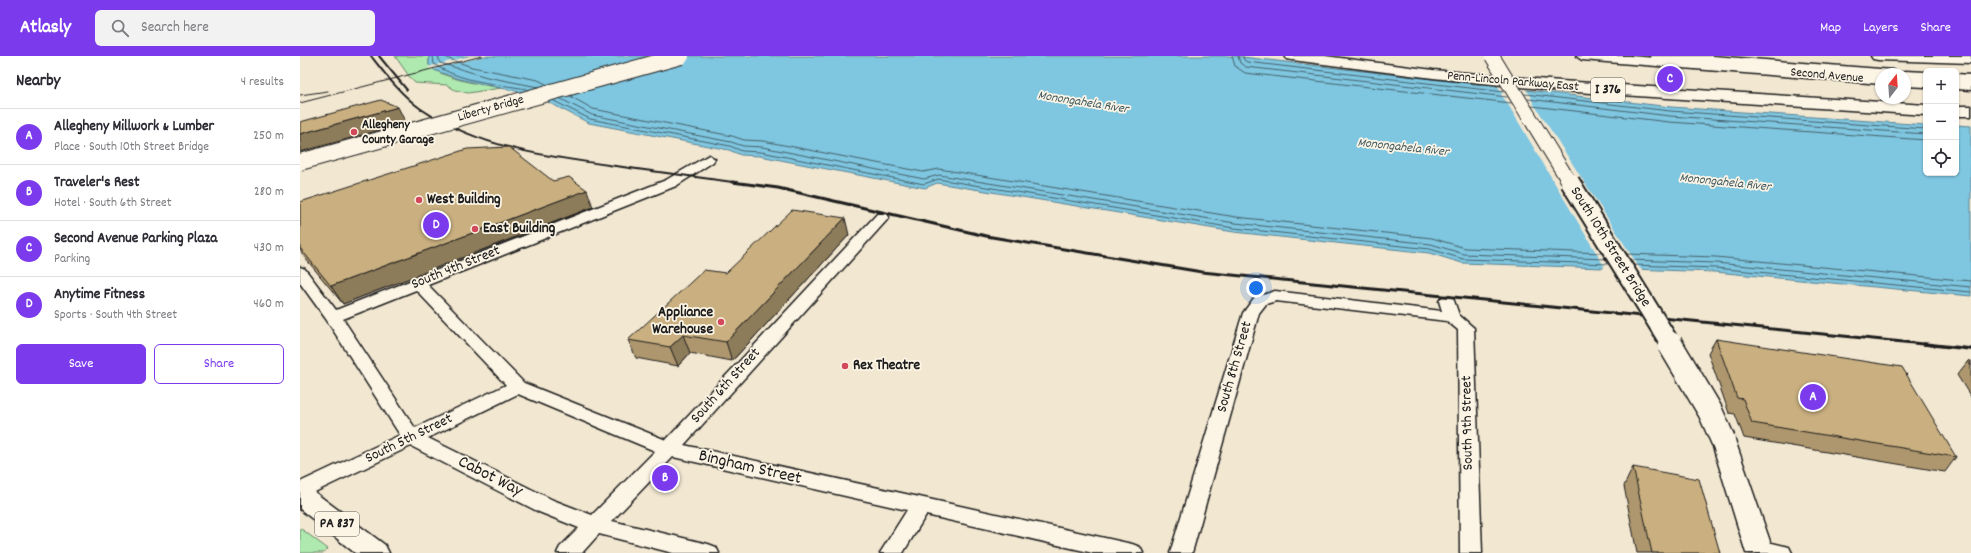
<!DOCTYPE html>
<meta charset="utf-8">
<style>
body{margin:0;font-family:Dekko,sans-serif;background:#f2f2f3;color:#2b2b33}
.controls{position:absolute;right:12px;top:12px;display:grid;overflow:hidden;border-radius:6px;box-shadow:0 1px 3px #0004}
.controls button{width:36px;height:36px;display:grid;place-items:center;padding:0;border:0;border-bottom:1px solid #e1e1e2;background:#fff;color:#2b2b33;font:20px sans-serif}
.compass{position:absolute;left:1575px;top:12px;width:36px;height:36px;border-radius:50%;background:#fff;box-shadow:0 1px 3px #0004;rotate:17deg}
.you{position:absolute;left:956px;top:232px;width:14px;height:14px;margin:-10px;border:3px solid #fff;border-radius:50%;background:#1a73e8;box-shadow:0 0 0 6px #1a73e833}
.badge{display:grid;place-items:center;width:26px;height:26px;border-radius:50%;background:#7c3aed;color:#fff;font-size:13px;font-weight:700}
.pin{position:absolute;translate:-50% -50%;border:2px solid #fff;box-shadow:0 1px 4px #0006}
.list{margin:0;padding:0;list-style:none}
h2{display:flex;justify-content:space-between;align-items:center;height:52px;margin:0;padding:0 16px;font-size:17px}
h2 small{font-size:13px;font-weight:400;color:#7c7c81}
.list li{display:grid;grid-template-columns:26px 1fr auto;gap:12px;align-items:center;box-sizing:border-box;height:56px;padding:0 16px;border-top:1px solid #e1e1e2}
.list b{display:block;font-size:15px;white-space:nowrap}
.list p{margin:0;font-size:13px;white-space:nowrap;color:#7c7c81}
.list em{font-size:13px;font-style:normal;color:#7c7c81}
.actions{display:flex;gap:8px;padding:12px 16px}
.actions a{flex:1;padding:9px 0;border:1px solid #7c3aed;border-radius:6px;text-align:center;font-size:14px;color:#7c3aed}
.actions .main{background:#7c3aed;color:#fff}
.icon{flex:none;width:22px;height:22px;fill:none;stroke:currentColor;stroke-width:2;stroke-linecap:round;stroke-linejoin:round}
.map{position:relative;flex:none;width:1671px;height:497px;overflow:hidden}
header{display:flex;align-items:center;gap:24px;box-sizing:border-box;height:56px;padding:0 20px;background:#7c3aed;color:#fff}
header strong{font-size:19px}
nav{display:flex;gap:22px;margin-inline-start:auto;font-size:14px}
.search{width:280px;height:36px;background:#f2f2f3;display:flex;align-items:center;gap:10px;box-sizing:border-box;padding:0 14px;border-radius:6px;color:#7c7c81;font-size:15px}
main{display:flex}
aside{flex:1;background:#fff}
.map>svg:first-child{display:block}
</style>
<header>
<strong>Atlasly</strong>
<div class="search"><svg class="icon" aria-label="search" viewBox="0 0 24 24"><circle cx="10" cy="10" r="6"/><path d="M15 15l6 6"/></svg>Search here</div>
<nav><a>Map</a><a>Layers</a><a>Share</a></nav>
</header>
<main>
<aside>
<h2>Nearby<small>4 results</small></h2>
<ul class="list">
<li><span class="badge">A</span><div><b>Allegheny Millwork &amp; Lumber</b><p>Place · South 10th Street Bridge</p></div><em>250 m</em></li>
<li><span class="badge">B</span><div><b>Traveler's Rest</b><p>Hotel · South 6th Street</p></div><em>280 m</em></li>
<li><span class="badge">C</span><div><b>Second Avenue Parking Plaza</b><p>Parking</p></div><em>430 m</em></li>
<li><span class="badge">D</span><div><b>Anytime Fitness</b><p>Sports · South 4th Street</p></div><em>460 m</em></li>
</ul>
<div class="actions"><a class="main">Save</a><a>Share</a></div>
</aside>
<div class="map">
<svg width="1671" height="497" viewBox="0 0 1671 497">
<rect width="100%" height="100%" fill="#f2e7d1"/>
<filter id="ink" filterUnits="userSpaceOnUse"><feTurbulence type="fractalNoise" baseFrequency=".025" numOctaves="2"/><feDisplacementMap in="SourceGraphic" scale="8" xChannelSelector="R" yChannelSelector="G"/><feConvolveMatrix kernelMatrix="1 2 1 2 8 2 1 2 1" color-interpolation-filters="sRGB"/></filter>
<g filter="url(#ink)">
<path fill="#aee9af" stroke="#658266" d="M95,0H129V9C144,24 180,28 201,32L168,37L155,34L147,29L115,27L111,23Z
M0,472L28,493L23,497H0Z"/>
<path fill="#7fc6e0" stroke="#578292" d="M129,0H934L1371,51L1626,69V117H1656V69L1671,70V240L1415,216L1162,207L1129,197L934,176L637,127L625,132L460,100L441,99L429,94L289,67L234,39L159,23L134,14L129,9Z"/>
<path fill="#f2e7d1" d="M170,0H185L131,14L128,11Z
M1197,29L1224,32L1231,39L1232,45L1339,211L1343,215L1303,214L1304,210L1206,45L1201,39L1202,37Z"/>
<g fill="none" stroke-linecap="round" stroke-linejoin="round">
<path stroke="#44606a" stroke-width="1" d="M133,0L134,8C160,26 197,28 227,33
M138,0L140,7L187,21L238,31
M144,0L149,3L172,11L238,24L246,28
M932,0L935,10L945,17L1211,47
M938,0L940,7L946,11L1207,41
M943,0L944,4L947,6L1204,36
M1225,38L1370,55L1626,73
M270,40L293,53L432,80L444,84L463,85L623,116L639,113L936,161L1132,182L1165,192L1302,197
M261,43L292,59L431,86L443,90L462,91L624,123L639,119L935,167L1131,188L1164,198L1306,203
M1228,43L1370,60L1626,78
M254,45L290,63L430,90L442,95L461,96L624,128L638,123L934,172L1130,193L1163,203L1309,208
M1232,50L1369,66L1626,84
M1326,198L1416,201L1671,225
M1330,204L1416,207L1671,231
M1333,209L1415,212L1671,236"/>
<defs>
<path id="minor" d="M409,99L415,103L413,106L376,130L128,229L224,327L366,384L577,158H587L589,161L587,164L384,389L832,488L840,491L843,497H793L626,459L603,497H580L607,454L373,401L312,465L408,488L416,491L419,497H373L299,478L282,497H257L260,491L279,472L239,456L111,390L0,443V426L100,379L26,263L0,227V211L5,213L36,254L366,124ZM116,234L206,329L115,372L43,263ZM218,338L355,395L292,459L253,444L128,382Z
M975,235L1142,255L1139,245L1141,242L1147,240L1153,242L1159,259L1174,272L1182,497H1160L1158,274L1147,265L976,245L966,248L959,257L892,497H870L943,257L954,242Z
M1459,484L1489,491L1492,497H1450L1448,493L1451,487Z"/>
<path id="major" d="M1276,0H1330L1581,20V28L1282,4Z
M1605,22L1626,23V31L1605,30Z
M1656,25L1671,26V34L1656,33Z
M1423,375L1431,378L1435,384L1474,497H1446L1411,384L1415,378Z
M0,429L9,432L85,489L89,497H55L0,453Z"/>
<path id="highway" d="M985,0H1025L1133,14L1261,25L1626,49V59L1261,35L1133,22L992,4L987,3Z
M1350,0H1413L1593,14L1599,17L1605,15L1626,16V24L1605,23V18H1581V21L1357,4L1352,3Z
M1571,0H1671V7L1578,4L1573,3Z
M1656,18L1671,19V27L1656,26Z
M1656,50H1671V60H1656Z"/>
</defs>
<use href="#minor" stroke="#1c1c1c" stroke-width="3"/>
<use href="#major" stroke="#1c1c1c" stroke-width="3"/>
<use href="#highway" stroke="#1c1c1c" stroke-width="3"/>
<use href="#minor" fill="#fcf5e5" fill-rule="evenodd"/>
<use href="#major" fill="#fcf5e5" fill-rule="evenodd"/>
<use href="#highway" fill="#fcf5e5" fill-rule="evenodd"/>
<path stroke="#1c1c1c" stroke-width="1" d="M0,39L28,35
M0,47L182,0"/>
<path stroke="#1c1c1c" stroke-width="2" d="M71,0C86,19 101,39 121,53C179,92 248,101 316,110C357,116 398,121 440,127
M79,0L107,34"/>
<path stroke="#1c1c1c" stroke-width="3" d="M432,126L478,132L686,180L902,216L1633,289"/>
<path stroke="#1c1c1c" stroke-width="3.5" d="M1624,288L1671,293"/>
<defs>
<path id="major-bridge-far2" d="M1192,0L1270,127"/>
<path id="major-bridge-far1" d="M1270,126L1371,289"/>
<path id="major-bridge" d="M1370,288L1410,355L1423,384"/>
<path id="highway-bridge" d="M0,106L381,0"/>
</defs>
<use href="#major-bridge-far2" stroke="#1c1c1c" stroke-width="16" stroke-linecap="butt"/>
<use href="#major-bridge-far1" stroke="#1c1c1c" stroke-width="22" stroke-linecap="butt"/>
<use href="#major-bridge" stroke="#1c1c1c" stroke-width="27" stroke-linecap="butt"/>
<use href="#highway-bridge" stroke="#1c1c1c" stroke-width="18" stroke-linecap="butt"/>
<use href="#major-bridge-far2" stroke="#fcf5e5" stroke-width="14"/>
<use href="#major-bridge-far1" stroke="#fcf5e5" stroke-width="18"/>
<use href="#major-bridge" stroke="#fcf5e5" stroke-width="24"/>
<use href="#highway-bridge" stroke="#fcf5e5" stroke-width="16"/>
</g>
<path fill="#ae976e" stroke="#1c1c1c" d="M253,125L293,151L43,248L6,203L0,194V146Z
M549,179L432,305L390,297L378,310L336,302L328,284L426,217Z
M1416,283L1656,401L1645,416L1444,382L1435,358L1429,357L1408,297Z
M1668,305H1671V341L1657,319Z
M1333,411L1420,497H1337L1324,430Z"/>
<path fill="#8d7b5a" stroke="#1c1c1c" d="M98,51L106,67L0,96V78Z
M287,134L293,151L43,248L31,230Z
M545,162L549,179L432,305L426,286Z
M383,279L390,297L378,310L370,291Z"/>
<path fill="#cab080" stroke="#1c1c1c" d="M81,44L98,51L0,78V66Z
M209,91L253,125L269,121L287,134L31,230L0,192V146L167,93Z
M492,154L545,162L426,286L383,279L370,291L328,284L404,214L426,217Z
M1416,283L1602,311L1656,401L1452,367L1443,343L1437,342Z
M1668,305H1671V310Z
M1333,411L1399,423L1420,497H1352Z"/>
</g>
<g fill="#d1495b" stroke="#fcf5e5" stroke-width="1.5">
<circle cx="54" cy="76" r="4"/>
<circle cx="119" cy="144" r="4"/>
<circle cx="175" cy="173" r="4"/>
<circle cx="421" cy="266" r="4"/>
<circle cx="545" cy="310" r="4"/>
</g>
<g text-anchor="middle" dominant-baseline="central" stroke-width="3.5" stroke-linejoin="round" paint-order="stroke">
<g font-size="13" fill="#1c1c1c" stroke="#fcf5e5">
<text transform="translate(1527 20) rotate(5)">Second Avenue</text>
<text transform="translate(1213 26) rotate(5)">Penn-Lincoln Parkway East</text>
<text transform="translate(191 53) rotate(-16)">Liberty Bridge</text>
</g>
<g font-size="13" font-style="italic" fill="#3f5861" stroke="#fcf5e5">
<text transform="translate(783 47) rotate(9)">Monongahela River</text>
<text transform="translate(1103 92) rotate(6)">Monongahela River</text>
<text transform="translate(1425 127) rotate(6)">Monongahela River</text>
</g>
<g font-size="13" font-weight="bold" fill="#1c1c1c" stroke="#fcf5e5" text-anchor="start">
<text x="62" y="69">Allegheny<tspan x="62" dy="15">County Garage</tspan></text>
</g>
<g fill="#fcf5e5" stroke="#5f5d58" stroke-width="1">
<rect x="1291" y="22" width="34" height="24" rx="3"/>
<rect x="15" y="456" width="44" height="24" rx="3"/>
</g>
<g font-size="14" font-weight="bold" fill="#1c1c1c">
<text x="1308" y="34">I 376</text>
<text x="37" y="468">PA 837</text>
</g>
<g font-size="15" font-weight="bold" fill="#1c1c1c" stroke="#fcf5e5" text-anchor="start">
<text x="127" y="144">West Building</text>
<text x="183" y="173">East Building</text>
<text x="413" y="257" text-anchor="end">Appliance<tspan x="413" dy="17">Warehouse</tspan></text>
<text x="553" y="310">Rex Theatre</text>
</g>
<g font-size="15" fill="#1c1c1c" stroke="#fcf5e5">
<text transform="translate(1310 191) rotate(58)">South 10th Street Bridge</text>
<text transform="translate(156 212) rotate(-22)">South 4th Street</text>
<text transform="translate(935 311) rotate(-74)">South 8th Street</text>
<text transform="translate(426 330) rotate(-48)">South 6th Street</text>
<text transform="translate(1168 367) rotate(-91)">South 9th Street</text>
<text transform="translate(109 383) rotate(-26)">South 5th Street</text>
</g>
<g font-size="18" fill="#1c1c1c" stroke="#fcf5e5">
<text transform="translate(450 412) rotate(13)">Bingham Street</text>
<text transform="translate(190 421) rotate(27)">Cabot Way</text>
</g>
</g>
</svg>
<div class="controls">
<button>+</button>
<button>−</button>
<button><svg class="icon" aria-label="locate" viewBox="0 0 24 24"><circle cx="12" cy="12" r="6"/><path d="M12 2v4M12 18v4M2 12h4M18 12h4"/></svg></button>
</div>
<svg class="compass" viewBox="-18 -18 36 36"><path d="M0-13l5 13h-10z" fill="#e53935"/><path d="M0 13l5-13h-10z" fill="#7c7c81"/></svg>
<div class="you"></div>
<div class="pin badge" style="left:1513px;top:341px">A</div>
<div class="pin badge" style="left:365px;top:422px">B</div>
<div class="pin badge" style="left:1370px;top:23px">C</div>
<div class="pin badge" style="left:136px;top:169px">D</div>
</div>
</main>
